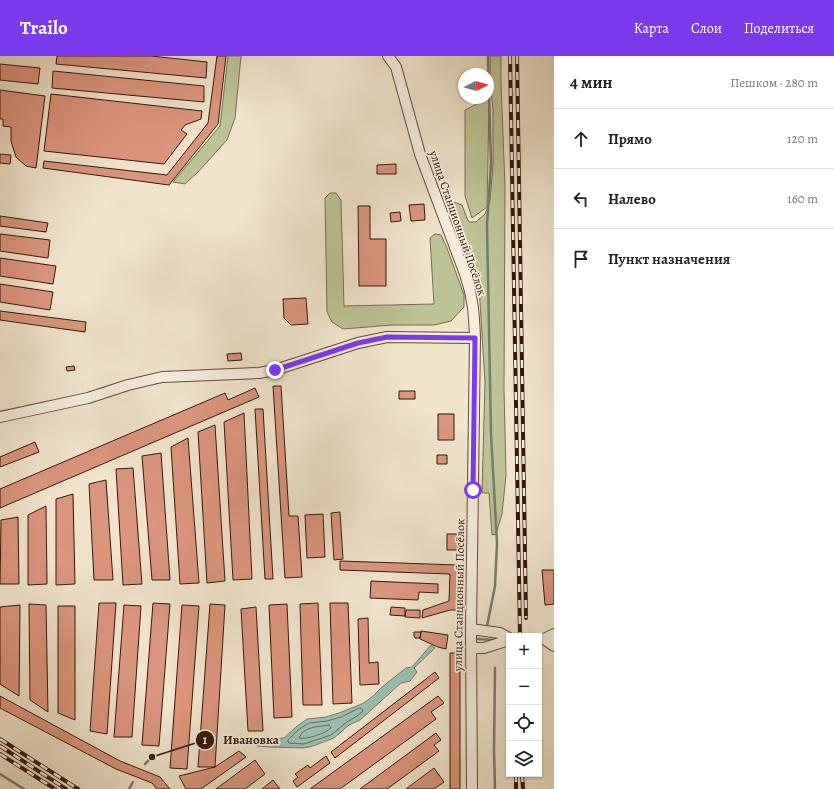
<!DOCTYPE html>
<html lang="ru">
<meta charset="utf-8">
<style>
body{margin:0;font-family:Alegreya,serif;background:#f2f2f2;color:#222}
.controls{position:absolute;right:12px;bottom:12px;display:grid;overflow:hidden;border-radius:0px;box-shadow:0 1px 3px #0004}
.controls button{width:36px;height:36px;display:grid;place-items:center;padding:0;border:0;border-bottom:1px solid #e0e0e0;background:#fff;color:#222;font:20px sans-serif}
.compass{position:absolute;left:458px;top:12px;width:36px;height:36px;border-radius:50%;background:#fff;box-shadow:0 1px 3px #0004;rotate:85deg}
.stop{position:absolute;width:12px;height:12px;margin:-9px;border:3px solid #7c3aed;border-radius:50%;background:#fff}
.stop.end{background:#7c3aed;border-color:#fff;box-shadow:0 1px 4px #0008}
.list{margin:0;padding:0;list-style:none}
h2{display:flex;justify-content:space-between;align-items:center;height:52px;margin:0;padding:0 16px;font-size:17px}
h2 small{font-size:13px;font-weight:400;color:#767676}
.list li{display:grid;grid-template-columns:26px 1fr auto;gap:12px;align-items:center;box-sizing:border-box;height:60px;padding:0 16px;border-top:1px solid #e0e0e0}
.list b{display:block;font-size:15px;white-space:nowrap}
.list em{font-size:13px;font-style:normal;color:#767676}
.icon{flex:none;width:22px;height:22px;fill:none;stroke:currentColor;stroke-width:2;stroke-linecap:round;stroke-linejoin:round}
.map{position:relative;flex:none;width:554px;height:733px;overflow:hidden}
header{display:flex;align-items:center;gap:24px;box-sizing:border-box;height:56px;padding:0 20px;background:#7c3aed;color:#fff}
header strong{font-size:19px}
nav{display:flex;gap:22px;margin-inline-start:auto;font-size:14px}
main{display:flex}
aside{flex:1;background:#fff}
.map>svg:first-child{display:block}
</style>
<header>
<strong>Trailo</strong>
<nav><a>Карта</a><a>Слои</a><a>Поделиться</a></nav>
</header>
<main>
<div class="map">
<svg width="554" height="733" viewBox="0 0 554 733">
<rect width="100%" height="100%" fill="#f1e4cb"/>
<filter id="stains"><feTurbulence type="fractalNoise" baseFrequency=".005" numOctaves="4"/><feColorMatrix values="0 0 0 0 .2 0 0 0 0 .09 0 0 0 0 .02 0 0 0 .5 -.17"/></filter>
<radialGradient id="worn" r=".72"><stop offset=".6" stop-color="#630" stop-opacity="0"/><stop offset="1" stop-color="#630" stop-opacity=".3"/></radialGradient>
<path fill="#bdc395" stroke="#7a6d50" d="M228,0H241L235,62L227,84L198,116L185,128L173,126L220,70Z
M490,0H501V27L505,130L504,333L506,419L502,458L496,478L492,479L489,437H482L485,326L479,230L467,199L455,177L452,156L454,146L462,149L467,162L469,166H476L485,158L490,145L493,108V54L490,23Z
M488,33L489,47L487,151L472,162L465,140V54L483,45V42H488Z
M330,137H336L341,144L344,250L434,248L430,182L435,178L441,179L447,192L464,239V251L451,265L434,269H392L343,273L332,266L327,256L325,142Z"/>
<path fill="#9cbfb1" stroke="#737c6e" d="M431,589L435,592L414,612L417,616L410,625L401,627L360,664L349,669L334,682L313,690L304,692L269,691L257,690L255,684L284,682L296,671L307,663L326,661L339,657L364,647L373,640L382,631L406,612L412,611Z"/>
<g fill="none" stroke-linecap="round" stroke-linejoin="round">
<path stroke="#696b5e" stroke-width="1" d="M360,652L362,653L363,655L357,660L347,666L331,679L304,688L289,687L288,686V684L298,674L309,667L327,665L341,661Z
M329,669L331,672C326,677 306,684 299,682C304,670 318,671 329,669Z"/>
<path stroke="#737c6e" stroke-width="2.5" d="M487,570L495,530L497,487L491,378L487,169L491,107L488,0
M477,583L495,584
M145,708L152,701
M0,718L24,733
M129,733L133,726
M495,733L494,694L495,612"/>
</g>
<path fill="#db957d" stroke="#36170a" d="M57,0H151L207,6L206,22L56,8Z
M217,0H226L218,68L169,129L43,112L44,105L167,119L208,67Z
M0,8L40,12L38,28L0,24Z
M53,15L204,30V46L52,32Z
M0,34L45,40L36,112L26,110L16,101L11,85V71L3,70V63H0Z
M51,38L202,55L201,63L185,69L181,74L187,78L164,108L44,95Z
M0,98L11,99L10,108L0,107Z
M396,108V118H377V109Z
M424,148L425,164L411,165L409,149Z
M358,150H370V183H386V230H359Z
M400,156L401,165L391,166L390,157Z
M0,160L48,167L46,176L0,170Z
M0,178L50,184L48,202L0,195Z
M0,202L56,210L53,228L0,220Z
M0,228L53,236L50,254L0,246Z
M306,242L308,268L291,269L284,262L283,243Z
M0,255L86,266L85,276L0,264Z
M241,297L242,304L228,305L227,298Z
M74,310L75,314L67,315L66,311Z
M273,330H281L289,460H298L302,521L285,522Z
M255,332L259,341L0,452V433L225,337L228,344Z
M399,335H415V343H399Z
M255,353H263L273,523H265Z
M244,357L252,523L233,524L224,366Z
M438,358H454V384H438Z
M215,369L225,525L207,527L198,376Z
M188,382L199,527L180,528L171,391Z
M35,386L39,396L0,411V401Z
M161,397L170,524H152L142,400Z
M437,399H447V408H437Z
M133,412L142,528L123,529L116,413Z
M106,424L113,524H94L89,428Z
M73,438L75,528L56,529V443Z
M46,450L47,528L28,529V459Z
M340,456L343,503L334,504L331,457Z
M323,458L325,501L307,502L305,459Z
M18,461L19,528H0L1,464Z
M447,478H463V494H447Z
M340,505L458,509L457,554H450L422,562L423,554L449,545L450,518L340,514Z
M542,514H554V548L545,549Z
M371,525L438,528V537L419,536L418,544L370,542Z
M99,547H116L107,678L90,675Z
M153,547L170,548L159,690L142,689Z
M318,547L322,649H303L300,548Z
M330,547H348L352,647L333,648Z
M29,548L46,549L48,656L30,644Z
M210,548L225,549L215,711H198Z
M287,548L292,661L274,662L269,549Z
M20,549L19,640L0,628V551Z
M124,549L141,550L132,681H114Z
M182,549L199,550L187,713L170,712Z
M58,550H75V664L58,657Z
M256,551L263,675H248L241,553Z
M391,551L405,552V560L390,559Z
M406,554H420V562L405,561Z
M368,562L369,607L378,606L379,628L360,629L358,563Z
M421,575L448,579L446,593L438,591L420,583Z
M414,576H421L420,582H415L414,580Z
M450,597H460V733H450Z
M435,616L439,622L335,702L331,696Z
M0,640L120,705L160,721L170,733H157L152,727L116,713L0,652Z
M438,640L444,647L431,656L436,663L340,733H310Z
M436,677L441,684L434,689L439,695L387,733H360Z
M239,695L246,701L201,733H186L179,720L215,711Z
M326,700L330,707L297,731L293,725L298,721L295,718L308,709L310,712Z
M255,704L265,718L245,733H216Z
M434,712L444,726L434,733H406Z
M273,724L280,733H262Z"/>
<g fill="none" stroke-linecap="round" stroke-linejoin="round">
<defs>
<path id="street" d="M388,0L396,11L420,98L465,218C473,241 474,257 475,282L471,573L472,733
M0,361L88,342L128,329L162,321L259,317L275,314L358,287L387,281L475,282
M471,573L500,577L509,582
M554,578L544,583L554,590
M471,592H484L509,584"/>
</defs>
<use href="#street" stroke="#654a3a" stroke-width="12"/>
<use href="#street" stroke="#f6eddd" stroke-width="10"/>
<defs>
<path id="rail" d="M510,0L520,580
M517,0L526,562
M0,683L78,733
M0,690L66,733
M0,698L55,733
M516,718V733
M522,718L523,733"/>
</defs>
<use href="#rail" stroke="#36170a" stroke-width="4"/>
<use href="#rail" stroke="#f6eddd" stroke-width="2.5" stroke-dasharray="8" stroke-linecap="butt"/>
</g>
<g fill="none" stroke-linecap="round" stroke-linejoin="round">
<path stroke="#7c3aed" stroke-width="5" d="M275,314L358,287L387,281L475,282L473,434"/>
</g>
<g text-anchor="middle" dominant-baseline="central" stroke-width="3.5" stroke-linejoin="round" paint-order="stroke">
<g font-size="12" fill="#36170a" stroke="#f6eddd">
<text transform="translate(458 167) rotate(71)">улица Станционный Посёлок</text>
<text transform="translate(459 539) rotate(-89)">улица Станционный Посёлок</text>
</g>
</g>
<path fill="none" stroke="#36170a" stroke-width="1.5" d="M152 701L205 684"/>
<g fill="#36170a" stroke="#f6eddd" stroke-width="1.5">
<circle cx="152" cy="701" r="4"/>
<circle cx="205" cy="684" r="10"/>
</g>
<g font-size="12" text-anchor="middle" font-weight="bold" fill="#fff">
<text x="205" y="688">1</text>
</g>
<g font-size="13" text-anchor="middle" font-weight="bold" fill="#36170a" stroke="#f6eddd" stroke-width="3.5" stroke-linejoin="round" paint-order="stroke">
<text x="251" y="688">Ивановка</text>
</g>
<rect width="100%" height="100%" filter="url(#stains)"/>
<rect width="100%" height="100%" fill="url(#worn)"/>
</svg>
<div class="controls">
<button>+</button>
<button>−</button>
<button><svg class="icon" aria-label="locate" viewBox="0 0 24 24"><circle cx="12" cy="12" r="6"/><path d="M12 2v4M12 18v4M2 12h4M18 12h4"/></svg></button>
<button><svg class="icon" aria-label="layers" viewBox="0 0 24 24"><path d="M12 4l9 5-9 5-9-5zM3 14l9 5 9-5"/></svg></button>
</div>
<svg class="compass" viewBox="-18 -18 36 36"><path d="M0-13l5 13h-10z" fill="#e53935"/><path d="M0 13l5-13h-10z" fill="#767676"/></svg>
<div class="stop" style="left:473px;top:434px"></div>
<div class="stop end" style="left:275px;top:314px"></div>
</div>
<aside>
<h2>4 мин<small>Пешком · 280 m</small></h2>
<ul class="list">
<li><svg class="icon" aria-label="ahead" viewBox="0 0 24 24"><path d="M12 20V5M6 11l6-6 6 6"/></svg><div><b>Прямо</b></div><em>120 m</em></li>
<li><svg class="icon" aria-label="left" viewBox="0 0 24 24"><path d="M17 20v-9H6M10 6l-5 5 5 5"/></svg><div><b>Налево</b></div><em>160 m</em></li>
<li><svg class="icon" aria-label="arrive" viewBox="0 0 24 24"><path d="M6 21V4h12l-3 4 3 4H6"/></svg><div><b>Пункт назначения</b></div></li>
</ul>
</aside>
</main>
